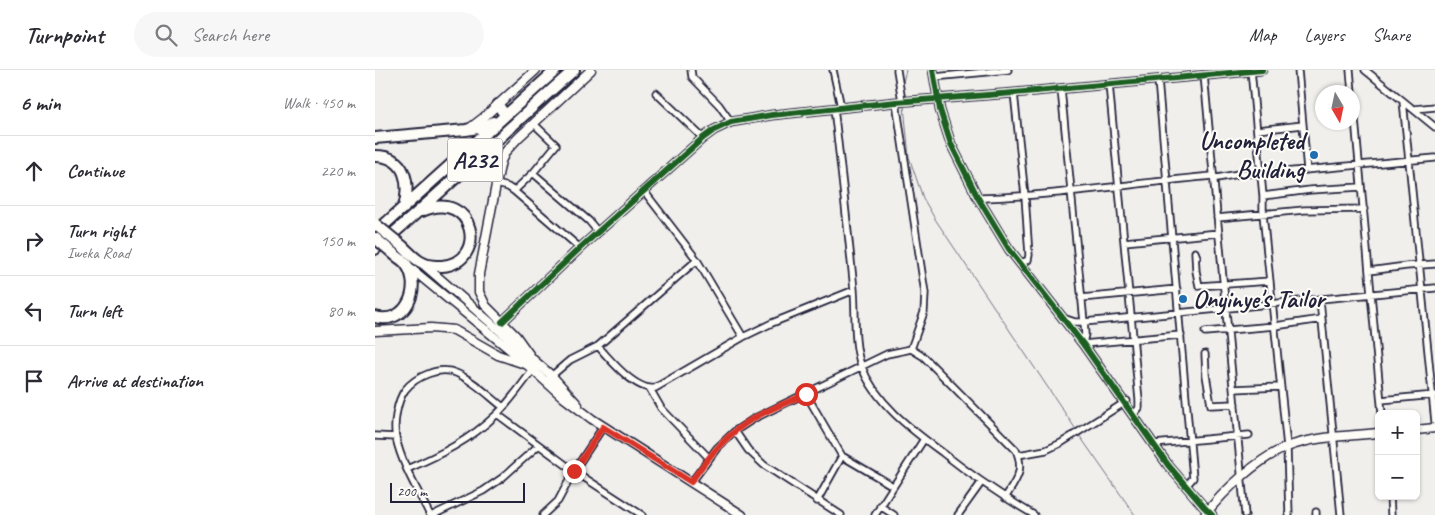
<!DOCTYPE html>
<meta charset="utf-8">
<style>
body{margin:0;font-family:Caveat,sans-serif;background:#f7f7f7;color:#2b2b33}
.controls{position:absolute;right:15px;bottom:15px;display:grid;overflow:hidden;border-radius:8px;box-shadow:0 1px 4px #0004}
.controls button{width:45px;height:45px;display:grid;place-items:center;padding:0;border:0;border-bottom:1px solid #e1e1e2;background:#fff;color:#2b2b33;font:25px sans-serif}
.compass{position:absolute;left:940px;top:15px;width:45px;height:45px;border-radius:50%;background:#fff;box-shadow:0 1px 4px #0004;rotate:171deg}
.scale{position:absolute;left:15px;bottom:12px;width:135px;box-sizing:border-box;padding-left:5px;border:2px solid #22223b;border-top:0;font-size:14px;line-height:18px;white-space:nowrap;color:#22223b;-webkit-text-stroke:4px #fdfcf7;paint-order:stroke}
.stop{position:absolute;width:15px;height:15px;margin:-11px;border:4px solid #d93025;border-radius:50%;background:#fff}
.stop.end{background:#d93025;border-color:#fff;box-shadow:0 1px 5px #0008}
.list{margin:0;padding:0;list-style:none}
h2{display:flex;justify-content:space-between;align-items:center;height:65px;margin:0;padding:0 20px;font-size:21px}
h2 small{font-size:16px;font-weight:400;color:#7c7c81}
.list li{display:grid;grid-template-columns:32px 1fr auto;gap:15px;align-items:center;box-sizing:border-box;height:70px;padding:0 20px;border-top:1px solid #e1e1e2}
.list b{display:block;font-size:19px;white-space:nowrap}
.list p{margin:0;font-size:16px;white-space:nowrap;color:#7c7c81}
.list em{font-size:16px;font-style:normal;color:#7c7c81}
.icon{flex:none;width:28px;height:28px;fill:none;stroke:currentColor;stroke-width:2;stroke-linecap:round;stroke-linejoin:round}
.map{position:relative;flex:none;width:1060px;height:445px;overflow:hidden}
header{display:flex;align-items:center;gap:30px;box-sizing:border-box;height:70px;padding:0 25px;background:#fff;border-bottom:1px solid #e1e1e2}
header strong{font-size:24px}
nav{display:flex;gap:28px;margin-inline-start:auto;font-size:18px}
.search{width:350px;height:45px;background:#f7f7f7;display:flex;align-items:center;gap:12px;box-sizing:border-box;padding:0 18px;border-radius:28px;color:#7c7c81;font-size:19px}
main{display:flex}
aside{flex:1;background:#fff}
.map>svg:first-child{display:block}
</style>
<header>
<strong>Turnpoint</strong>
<div class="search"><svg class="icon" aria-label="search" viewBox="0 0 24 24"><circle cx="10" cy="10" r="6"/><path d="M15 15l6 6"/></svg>Search here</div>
<nav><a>Map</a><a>Layers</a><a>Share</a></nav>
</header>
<main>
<aside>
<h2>6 min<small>Walk · 450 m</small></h2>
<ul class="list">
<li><svg class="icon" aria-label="ahead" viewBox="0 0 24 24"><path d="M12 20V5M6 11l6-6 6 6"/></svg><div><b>Continue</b></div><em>220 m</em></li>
<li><svg class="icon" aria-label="right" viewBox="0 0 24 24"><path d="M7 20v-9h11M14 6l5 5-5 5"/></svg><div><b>Turn right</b><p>Iweka Road</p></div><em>150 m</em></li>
<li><svg class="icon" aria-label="left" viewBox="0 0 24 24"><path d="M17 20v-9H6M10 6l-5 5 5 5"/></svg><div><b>Turn left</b></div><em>80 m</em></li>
<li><svg class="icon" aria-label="arrive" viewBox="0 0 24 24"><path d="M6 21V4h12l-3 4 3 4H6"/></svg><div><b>Arrive at destination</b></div></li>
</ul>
</aside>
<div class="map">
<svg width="1060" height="445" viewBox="0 0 1060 445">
<rect width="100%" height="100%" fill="#f0efec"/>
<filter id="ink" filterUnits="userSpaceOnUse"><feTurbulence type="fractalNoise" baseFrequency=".02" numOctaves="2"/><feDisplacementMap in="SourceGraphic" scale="10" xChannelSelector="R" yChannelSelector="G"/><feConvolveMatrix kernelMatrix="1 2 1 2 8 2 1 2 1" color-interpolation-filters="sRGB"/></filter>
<g filter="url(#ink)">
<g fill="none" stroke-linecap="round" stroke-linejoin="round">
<path stroke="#737381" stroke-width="1" d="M527,16L531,0
M529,36L534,87L548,128L560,149L702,361
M704,365L760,445"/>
<defs>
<path id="street" d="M316,0L317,7L344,35L356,52
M458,0L466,37
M522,0L527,31
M876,0L888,126V144L912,377L914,445
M923,0L932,100
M975,0L977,22
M990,0L1060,57
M829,5L870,445
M559,7L633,0
M783,10L818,408L811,416
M734,14L764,330V338L758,345
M686,19L709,252L710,264L708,274L806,265
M281,23L328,68
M639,23L650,126L654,185L653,190L646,193
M978,27L1007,344
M1028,31L1060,352
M521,32L550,223L549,242L536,279
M459,38C466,99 473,159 479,220C481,244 478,272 486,295C500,333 537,360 568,383C597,406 627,426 659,445
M1039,39L1060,37
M158,53L181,75L158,103
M882,60L928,55
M122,114L133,117L139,121L205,178
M139,121L158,103L214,151L223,162
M269,121L322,190L368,267L397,253L479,220
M888,126L935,120L986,117
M603,128C681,126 759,113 837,106L842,108L869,103L886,104L1060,88
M842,148L929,140L989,139
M749,172L844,163
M822,187L820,182L821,201L824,216L895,211
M994,201L1031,196L1060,194
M706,228L802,219
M945,230L966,445
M688,248L700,252H709L1060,218
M830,262L900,256L947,249
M223,276C235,290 261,321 280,318L368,267
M830,284L831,305L836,335L860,334
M174,308L195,290L223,276L322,190
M275,319L286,338L334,388
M859,319L905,317
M431,324L467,386L442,431
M1006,330L1060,325
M122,344L199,401L267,445
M360,361L373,380L389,395L466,445
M0,366L21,367
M779,374L874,365
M643,385L671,380L686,373L752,331
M467,386L518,416
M32,399C65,385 95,370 121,345C135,332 146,315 158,300
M316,413L342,378L360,361L380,348L512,284L536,279L549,287L641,380C650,401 641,410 630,428
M1015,426L1016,445
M505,436L519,445
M941,442V445
M55,445C43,421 27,395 21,368C18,355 22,331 30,320C41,306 65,296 81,303C98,310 114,326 128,337
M58,445L108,421L127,408L164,375
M168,445L183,431L199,401L228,357
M500,445L549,369
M583,445L606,413"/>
<path id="secondary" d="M558,0L565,40L576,74L603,128L634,179L708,274L793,395L829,437L837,445
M95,58L108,48L161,0
M49,195L177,306L203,335
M33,196L139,283L188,327L217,349L367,445
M127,252L205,178L328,68L339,60L356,52L397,45L521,32L639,23L887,0
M0,261L56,258L79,260L123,285L150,294
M156,287L141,266L111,236L104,222V204L121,115L126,91L131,81L143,68L216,0
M1041,360L1060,358
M830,445C848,421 884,388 912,377C940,366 974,366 1004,363"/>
<path id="highway" d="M123,35L130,45
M0,68L91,60L108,57L118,52
M0,86C32,86 35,114 29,138
M0,163L181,0
M27,176C33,181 40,190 48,193C53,196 61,196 67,196C114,192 100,118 47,141
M0,179C68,122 132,59 199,0
M0,247C31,256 48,217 31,194C28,190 22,187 19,184"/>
</defs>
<use href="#street" stroke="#22223b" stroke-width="9"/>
<use href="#secondary" stroke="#22223b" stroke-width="11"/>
<use href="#highway" stroke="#22223b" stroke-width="14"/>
<use href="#street" stroke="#fdfcf7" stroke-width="5.5"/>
<use href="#secondary" stroke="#fdfcf7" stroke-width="8"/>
<use href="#highway" stroke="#fdfcf7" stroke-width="10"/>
<defs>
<path id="highway-bridge" d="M0,154L27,176
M0,168L19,184"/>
</defs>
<use href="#highway-bridge" stroke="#22223b" stroke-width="14" stroke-linecap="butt"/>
<use href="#highway-bridge" stroke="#fdfcf7" stroke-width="10"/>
<defs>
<path id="cycleway" d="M558,0L565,40L576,74L603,128L634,179L708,274L793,395L829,437L837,445
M127,252L205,178L328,68L339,60L356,52L397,45L521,32L639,23L887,0"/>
</defs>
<use href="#cycleway" stroke="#fdfcf7" stroke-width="9"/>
<use href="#cycleway" stroke="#1b5e20" stroke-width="6"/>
</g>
</g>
<g fill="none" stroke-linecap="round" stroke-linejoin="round" filter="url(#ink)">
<path stroke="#d93025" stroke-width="6" d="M199,401L228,357L316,412C333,387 353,362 381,347C397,338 414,332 431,324"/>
</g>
<g fill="#1f6fb2" stroke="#fdfcf7" stroke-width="2">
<circle cx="939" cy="85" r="5"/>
<circle cx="808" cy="229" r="5"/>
</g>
<g text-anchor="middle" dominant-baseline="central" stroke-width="4" stroke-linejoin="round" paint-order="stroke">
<rect fill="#fdfcf7" stroke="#646373" stroke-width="1" x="72.5" y="68.5" width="55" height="43" rx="4"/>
<g font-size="24" font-weight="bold" fill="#22223b">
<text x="100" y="90">A232</text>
</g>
<g font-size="25" font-weight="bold" fill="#22223b" stroke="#fdfcf7" text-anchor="end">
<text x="929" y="71">Uncompleted<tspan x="929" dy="29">Building</tspan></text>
<text x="818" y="229" text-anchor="start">Onyinye's Tailor</text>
</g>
</g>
</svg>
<div class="controls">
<button>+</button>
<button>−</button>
</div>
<svg class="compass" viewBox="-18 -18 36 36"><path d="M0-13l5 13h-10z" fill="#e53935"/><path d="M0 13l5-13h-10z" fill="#7c7c81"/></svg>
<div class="scale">200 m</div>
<div class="stop" style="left:431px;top:324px"></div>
<div class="stop end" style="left:199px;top:401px"></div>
</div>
</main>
